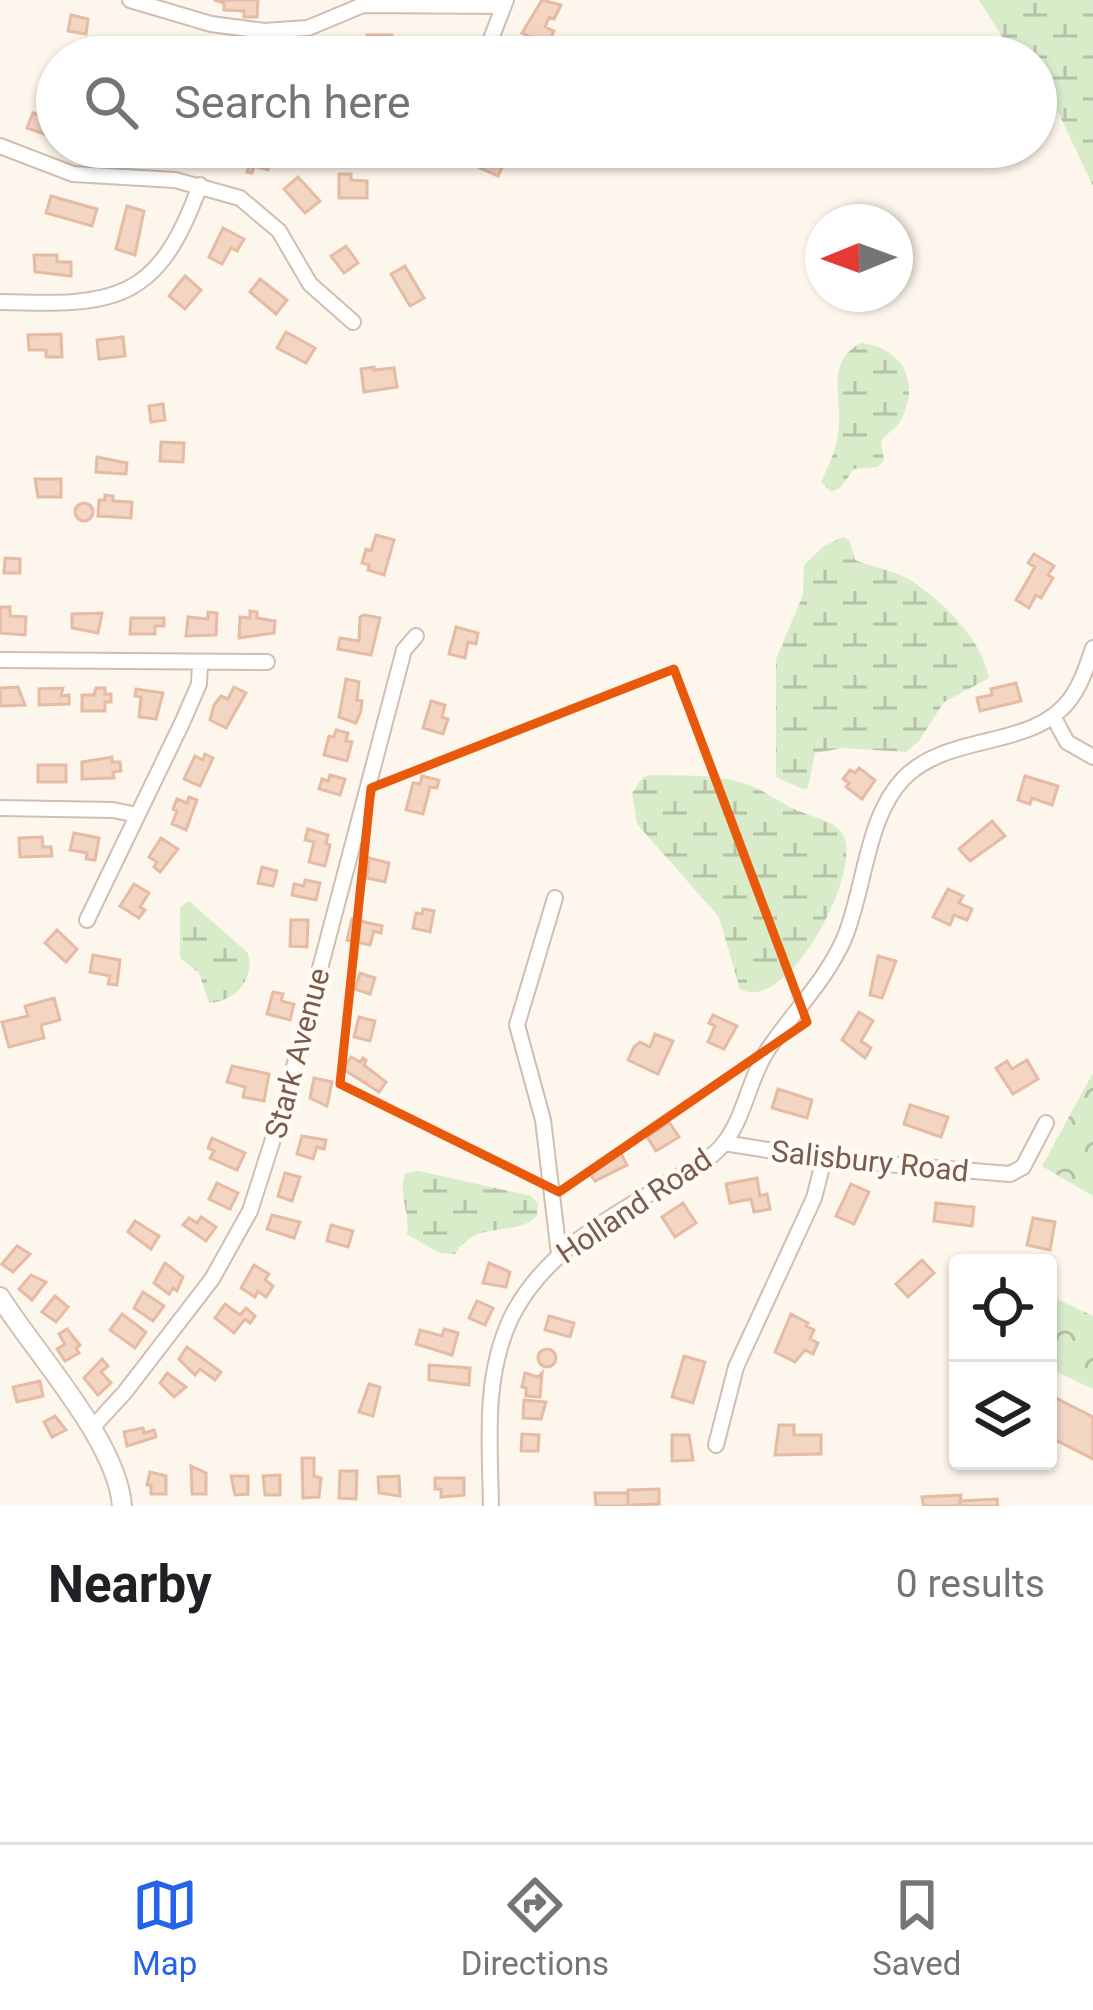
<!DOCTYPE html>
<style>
body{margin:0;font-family:Roboto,sans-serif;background:#f2f2f2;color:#202124}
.controls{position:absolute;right:36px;bottom:36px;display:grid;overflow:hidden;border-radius:12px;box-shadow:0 3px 9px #0004}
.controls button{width:108px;height:108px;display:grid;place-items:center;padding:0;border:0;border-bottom:3px solid #e0e0e0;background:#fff;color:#202124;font:60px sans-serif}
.compass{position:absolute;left:805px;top:204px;width:108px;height:108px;border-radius:50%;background:#fff;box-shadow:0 3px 9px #0004;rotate:269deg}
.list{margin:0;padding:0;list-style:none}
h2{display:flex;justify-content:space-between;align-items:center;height:156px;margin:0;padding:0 48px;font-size:51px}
h2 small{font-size:39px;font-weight:400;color:#757577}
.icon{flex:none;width:66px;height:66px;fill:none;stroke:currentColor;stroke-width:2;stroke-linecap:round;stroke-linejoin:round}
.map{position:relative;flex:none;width:1093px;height:1506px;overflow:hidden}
.search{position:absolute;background:#fff;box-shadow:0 3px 9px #0004;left:36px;right:36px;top:36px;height:132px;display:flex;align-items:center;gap:30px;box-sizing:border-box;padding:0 42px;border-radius:66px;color:#757577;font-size:45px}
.sheet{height:336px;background:#fff}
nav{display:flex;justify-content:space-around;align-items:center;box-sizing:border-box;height:168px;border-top:3px solid #e0e0e0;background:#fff;font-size:33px;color:#757577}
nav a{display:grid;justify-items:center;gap:6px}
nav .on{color:#2563eb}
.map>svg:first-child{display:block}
</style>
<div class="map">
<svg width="1093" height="1506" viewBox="0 0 1093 1506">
<defs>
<pattern id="forest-crowns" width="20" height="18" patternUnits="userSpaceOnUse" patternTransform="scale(3)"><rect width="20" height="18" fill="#d8ecc9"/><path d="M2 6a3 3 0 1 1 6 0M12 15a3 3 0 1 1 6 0" fill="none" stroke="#b4c2a5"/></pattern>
<pattern id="wetland-marsh" width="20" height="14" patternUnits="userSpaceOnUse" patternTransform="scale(3)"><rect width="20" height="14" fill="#d8ecc9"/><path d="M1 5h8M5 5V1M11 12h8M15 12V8" fill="none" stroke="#b4c2a5"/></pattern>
</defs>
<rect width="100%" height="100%" fill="#fdf6ec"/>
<path fill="url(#forest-crowns)" d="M1093,1073V1196L1042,1166Z
M1053,1297L1093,1316V1389L1048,1368V1301Z"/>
<path fill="url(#wetland-marsh)" d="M979,0H1093V186L1058,112L1036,84V57H1015Z
M861,343C902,348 921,381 901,420C897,428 887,433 881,441L884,460L878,467L854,469L840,488L831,492L821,482C828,467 836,451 838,434C844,403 823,362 861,343Z
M843,537L849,540L855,560C872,567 893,570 910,580C941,599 983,641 989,678L944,702L919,741L906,752L843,748L815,753L808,788L803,789L776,777V659L803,595L804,565L824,546Z
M651,775C681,776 715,774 743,783C764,789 781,804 801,812C815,818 832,820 842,833C866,865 789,1016 740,989L719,917L637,824L632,793L643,777Z
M189,901L248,953C255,979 236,1001 209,1003L199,973L180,958V907Z
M419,1171L531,1196L538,1204L537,1216C513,1239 478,1218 455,1254L439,1253L407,1234C410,1210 398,1196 405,1173Z"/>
<path fill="#f3d5c3" stroke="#e6bba3" stroke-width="3" d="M214,0H258L257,17H244V11L224,10V3Z
M542,0L561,5L554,19L549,17L545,27L554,31L547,45L522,33Z
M71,15L88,19L86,34L68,31Z
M367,35H392V53H367Z
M128,39L156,47L153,57L124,55Z
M285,45H302V57H279Z
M33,113L57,122L56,138L27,128Z
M245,147L275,148L268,170L254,166L252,173L247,172L249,166L240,163Z
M492,147L511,149L498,176L480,168Z
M339,174H351V180L367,181V198H339Z
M298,177L320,201L305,213L284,189Z
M51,196L97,209L92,226L46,213Z
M127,206L144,211L135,255L116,249Z
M223,228L244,239L237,251L231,248L222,264L209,257Z
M346,246L358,263L344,273L331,256Z
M34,255H57V262H71V276L35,272Z
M405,266L424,298L410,306L391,274Z
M185,276L201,290L185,309L169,296Z
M260,279L287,300L276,314L250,292Z
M286,332L315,348L306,363L277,348Z
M61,334L62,357H46V350H29L28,335Z
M123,337L125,356L99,359L97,340Z
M374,367V370L394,368L397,387L364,392L361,369Z
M163,404L165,420L151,422L149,406Z
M161,442L184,443L183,462L160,461Z
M97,457L127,463L126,474L96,472Z
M35,479H61V497H38Z
M105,495L113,496V501L132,502L131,518L98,516L99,500H105Z
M75 512a9 9 0 1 1 18 0a9 9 0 1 1-18 0Z
M376,535L394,540L384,575L368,570L369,565L362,563L366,549L371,551Z
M1034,554L1054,566L1048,575L1053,578L1041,598L1036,595L1029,608L1016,600L1035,567L1028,563Z
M5,558L20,559V573H4Z
M0,607H10V616L26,617L25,635L0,633Z
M250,611L257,612V618L275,621L274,633L239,638L240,617L250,618Z
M208,612L217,613L216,635L186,636L188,617L208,619Z
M102,613L98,633L72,628V614Z
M364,615L380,618L371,655L338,649L340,638L359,641L360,617Z
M131,618H164V626H155V634H130Z
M456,627L478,633L476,644L468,642L465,658L449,654Z
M346,679L359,682L357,700L362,701L361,711L356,723L339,717Z
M1016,683L1021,701L980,711L977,698L992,695L991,689Z
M18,687L25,705L0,706V688Z
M234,687L246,693L226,728L210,720L214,705L221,696L228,699Z
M63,688L61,696L69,695V704L39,705V689Z
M96,688H105V694H111V702H105V711H82V695H94Z
M136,689L163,693L156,719L139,717L141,697L135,696Z
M431,701L445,705L442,717L448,719L443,734L423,728Z
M336,730L348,733L346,741L352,742L347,761L324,755L329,736L334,737Z
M205,754L213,758L200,786L184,779L195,756L203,760Z
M112,757V762H120L121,771L113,772L114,778L82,779V762Z
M38,765H66V782H38Z
M859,768L875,780L862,799L846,787L849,783L843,779L850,770L855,773Z
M330,775L345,779L340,795L319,789L322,779L328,781Z
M422,776L439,780L437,788L430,787L423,814L406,810L413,783L420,784Z
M1025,776L1058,786L1052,805L1032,798L1030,804L1018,800Z
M189,797L197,800L186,830L172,824L177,811L173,809L177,799L187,803Z
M992,821L1005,836L970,861L959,849Z
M308,829L328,835L326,844L330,845L325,866L309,862L314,842L305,840Z
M74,833L99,838L95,860L86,859L87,853L70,850Z
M42,837L43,847H51L52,856L20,857L19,838Z
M161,838L178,849L160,872L154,867L157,862L149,857Z
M369,858L389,863L385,882L367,878Z
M262,867L277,871L273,886L258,883Z
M305,880L320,883L316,900L292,895L294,884L304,886Z
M134,884L149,893L140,907L145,910L139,918L120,906Z
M948,889L963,896L959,903L972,909L967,920L954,915L950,925L933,917Z
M423,909L434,911L430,932L413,928L416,913L422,914Z
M352,919L382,926L381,933L374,931L370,945L347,940Z
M291,920H308L307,947L290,946Z
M57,930L77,949L66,962L45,943Z
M93,955L120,960L117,985L108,984L110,976L90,972Z
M878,956L896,961L882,998L870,995Z
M360,973L375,978L370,994L355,989Z
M273,992L283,994L281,1001L294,1004L290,1020L267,1014Z
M54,998L60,1020L41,1025L44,1038L9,1047L2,1022L28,1016L25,1006Z
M859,1012L873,1021L861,1041L871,1048L865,1058L842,1040Z
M713,1015L737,1026L724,1049L708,1042L715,1026L709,1023Z
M359,1017L375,1021L370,1041L354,1037Z
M655,1034L673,1041L658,1074L628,1060L634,1047L640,1042L650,1047Z
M351,1057L360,1062L363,1058L366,1060L364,1065L386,1082L379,1092L343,1069Z
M1027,1060L1038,1079L1013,1094L996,1068L1007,1061L1012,1069Z
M232,1066L269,1074L264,1101L243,1097L245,1087L227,1082Z
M314,1078L332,1082L327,1106L310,1098Z
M778,1089L812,1100L807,1118L772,1108Z
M910,1105L948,1117L941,1137L904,1124Z
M669,1122L679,1137L656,1151L647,1137Z
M302,1136L326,1140L324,1149L317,1147L313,1159L297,1154Z
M212,1138L245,1153L237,1170L210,1158L214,1151L208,1148Z
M619,1150L627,1165L595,1181L587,1169Z
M285,1173L300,1177L292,1201L278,1196Z
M757,1178L760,1196L767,1194L770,1209L754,1212L751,1199L730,1203L726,1184Z
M217,1183L238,1193L230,1209L209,1199Z
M851,1184L869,1192L854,1224L836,1216Z
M683,1203L696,1223L675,1237L662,1217Z
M936,1203L974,1207L972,1226L934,1221Z
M272,1215L300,1222L294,1238L267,1229Z
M201,1217L216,1227L206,1241L183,1225L189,1218L197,1223Z
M1033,1218L1055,1222L1050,1250L1027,1245Z
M135,1221L159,1236L151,1249L128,1232Z
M331,1225L353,1231L348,1247L327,1241Z
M17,1246L30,1254L13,1272L2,1264Z
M922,1260L934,1273L908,1297L896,1284Z
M165,1263L183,1277L177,1291L173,1288L169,1294L154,1283Z
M489,1263L510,1272L506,1287L483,1283Z
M254,1265L269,1274L265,1280L273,1286L266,1297L258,1291L255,1297L241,1288Z
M31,1275L46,1282L32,1300L19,1289Z
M143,1292L164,1306L153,1321L134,1308Z
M55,1296L68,1307L56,1322L42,1312Z
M477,1301L493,1308L485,1325L469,1318Z
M225,1304L240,1315L246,1308L255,1316L250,1323L245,1319L234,1333L215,1318Z
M122,1314L146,1332L135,1348L110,1330Z
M791,1314L808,1323L806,1326L814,1330L810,1339L818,1343L813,1354L805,1350L795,1362L775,1352Z
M549,1316L574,1323L570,1337L545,1330Z
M67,1329L80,1345L76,1348L79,1353L65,1361L57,1349L65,1344L59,1334Z
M444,1329L458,1333L452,1355L416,1344L420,1330L442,1336Z
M187,1347L221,1372L215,1380L200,1369L195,1375L179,1359Z
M538 1358a9 9 0 1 1 18 0a9 9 0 1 1-18 0Z
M684,1356L705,1362L693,1403L672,1397Z
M102,1359L108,1366L101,1372L111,1383L98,1395L84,1378Z
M429,1365L470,1368L469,1385L429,1380Z
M167,1373L186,1387L174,1397L160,1383Z
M525,1373L538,1377L542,1373L540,1397L526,1396V1388L522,1387Z
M40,1381L43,1396L17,1402L13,1387Z
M369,1384L380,1387L373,1416L359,1412Z
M1048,1394L1093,1417V1459L1048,1436Z
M524,1400L546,1402L541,1419L523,1418Z
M55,1416L66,1430L52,1437L44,1422Z
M779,1425H794V1435H821V1454L775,1455Z
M143,1428L144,1433L154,1430L156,1437L127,1446L124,1432Z
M522,1434L539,1435L538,1451H521Z
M672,1435H689L693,1460L672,1461Z
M302,1458H314V1476L321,1478L319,1497L303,1498Z
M191,1466L206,1473V1494H192Z
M340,1471H357L356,1499L339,1498Z
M150,1472L166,1476V1494H151V1485H147Z
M280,1475V1495H265L263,1476Z
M231,1476H248V1494L235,1495Z
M399,1476L400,1496L379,1493L378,1477Z
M435,1478H464V1495L441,1497V1489H435Z
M659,1489V1504L628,1505V1490Z
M595,1493H628V1506H596Z
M961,1495L960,1506H924L923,1503L922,1497Z
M997,1499L998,1506H960V1501Z"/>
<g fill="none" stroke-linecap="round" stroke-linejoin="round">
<defs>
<path id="street" d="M130,0L211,24L264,31L308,28L363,5L504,6
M484,57L506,0
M0,146L73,174L175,180L240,198L279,231L310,284L353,322
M0,302C116,306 158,302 200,185
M0,660L267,662
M1053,716L1067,742L1093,757
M0,808L113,810L137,815
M555,898L517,1025L543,1120L559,1254
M87,920L182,723L199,684L200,663
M724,1143L824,1159L1010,1174L1023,1167L1046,1123
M91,1429L125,1392L212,1279L250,1211L284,1105L404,650L416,636
M716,1445L736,1367L814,1198L824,1159
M491,1506C490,1443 483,1377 511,1318C543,1253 606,1220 666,1184C685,1172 711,1161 725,1142C745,1115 749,1079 767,1051C792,1013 825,982 844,939C865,889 866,818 903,779C949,731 1033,751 1071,698C1082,683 1087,665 1093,648"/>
<path id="secondary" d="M0,1297C36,1354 117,1441 122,1506"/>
</defs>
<use href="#street" stroke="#d1beb0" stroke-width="18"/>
<use href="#secondary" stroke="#d6c0b0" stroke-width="22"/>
<use href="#street" stroke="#fff" stroke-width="14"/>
<use href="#secondary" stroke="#fff" stroke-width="18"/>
</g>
<path fill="none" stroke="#e8590c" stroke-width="9" stroke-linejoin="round" d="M674,669L807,1022L559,1192L340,1084L371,788Z"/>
<g text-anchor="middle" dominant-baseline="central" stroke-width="9" stroke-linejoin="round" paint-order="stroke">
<g font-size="30" fill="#7a5c4d" stroke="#fffaf3">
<text transform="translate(297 1053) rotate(-75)">Stark Avenue</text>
<text transform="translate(870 1161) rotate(6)">Salisbury Road</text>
<text transform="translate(634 1206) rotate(-34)">Holland Road</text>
</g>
</g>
</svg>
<div class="controls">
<button><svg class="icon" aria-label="locate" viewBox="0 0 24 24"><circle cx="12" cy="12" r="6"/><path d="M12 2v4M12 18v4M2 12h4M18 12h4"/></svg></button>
<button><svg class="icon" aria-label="layers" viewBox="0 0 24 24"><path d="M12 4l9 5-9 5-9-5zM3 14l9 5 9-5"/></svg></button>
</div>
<svg class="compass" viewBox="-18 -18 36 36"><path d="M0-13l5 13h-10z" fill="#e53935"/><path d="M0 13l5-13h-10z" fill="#757577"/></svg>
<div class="search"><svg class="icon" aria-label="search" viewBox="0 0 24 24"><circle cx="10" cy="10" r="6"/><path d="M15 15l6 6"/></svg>Search here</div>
</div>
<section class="sheet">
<h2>Nearby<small>0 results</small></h2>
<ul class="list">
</ul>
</section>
<nav>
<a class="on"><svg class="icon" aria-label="map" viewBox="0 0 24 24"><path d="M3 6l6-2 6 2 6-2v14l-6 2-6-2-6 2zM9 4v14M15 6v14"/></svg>Map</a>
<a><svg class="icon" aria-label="directions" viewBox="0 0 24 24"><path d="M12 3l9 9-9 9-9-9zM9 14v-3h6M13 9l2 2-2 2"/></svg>Directions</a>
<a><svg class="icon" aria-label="saved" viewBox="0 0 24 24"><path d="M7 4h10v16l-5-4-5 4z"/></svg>Saved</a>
</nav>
